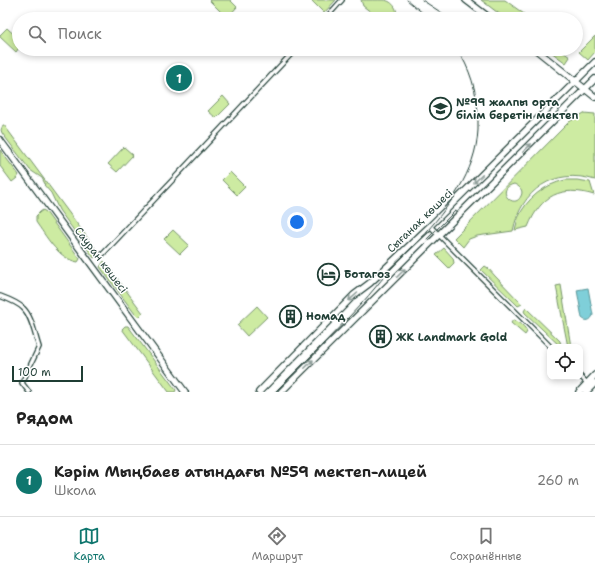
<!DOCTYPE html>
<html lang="ru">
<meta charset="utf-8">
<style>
body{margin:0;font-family:"Shantell Sans",sans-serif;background:#f2f2f2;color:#222}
.controls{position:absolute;right:12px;bottom:12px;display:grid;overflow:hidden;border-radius:8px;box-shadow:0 2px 6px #0003}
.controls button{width:36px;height:36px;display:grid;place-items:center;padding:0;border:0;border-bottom:1px solid #e0e0e0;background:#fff;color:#222;font:20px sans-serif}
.scale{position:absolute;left:12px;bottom:10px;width:71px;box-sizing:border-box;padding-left:4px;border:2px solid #1f3d34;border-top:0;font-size:11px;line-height:14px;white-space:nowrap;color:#1f3d34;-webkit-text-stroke:3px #fff;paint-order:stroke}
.you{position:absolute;left:297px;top:222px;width:14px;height:14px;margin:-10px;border:3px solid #fff;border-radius:50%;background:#1a73e8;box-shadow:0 0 0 6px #1a73e833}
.badge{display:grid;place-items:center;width:26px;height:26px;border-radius:50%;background:#0f766e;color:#fff;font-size:13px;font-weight:700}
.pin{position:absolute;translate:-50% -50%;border:2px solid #fff;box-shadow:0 1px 4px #0006}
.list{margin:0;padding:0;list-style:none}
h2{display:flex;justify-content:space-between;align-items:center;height:52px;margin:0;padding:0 16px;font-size:17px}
h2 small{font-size:13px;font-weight:400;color:#767676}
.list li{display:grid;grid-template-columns:26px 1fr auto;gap:12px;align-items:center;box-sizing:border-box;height:72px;padding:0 16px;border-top:1px solid #e0e0e0}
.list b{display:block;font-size:15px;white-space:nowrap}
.list p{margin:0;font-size:13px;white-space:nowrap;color:#767676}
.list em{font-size:13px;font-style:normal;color:#767676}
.icon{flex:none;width:22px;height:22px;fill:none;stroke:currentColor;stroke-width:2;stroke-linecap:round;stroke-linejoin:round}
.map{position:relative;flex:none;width:595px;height:392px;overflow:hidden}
.search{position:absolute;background:#fff;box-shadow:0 2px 6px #0003;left:12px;right:12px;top:12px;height:44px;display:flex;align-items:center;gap:10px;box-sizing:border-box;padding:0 14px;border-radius:22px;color:#767676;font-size:15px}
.sheet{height:124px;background:#fff}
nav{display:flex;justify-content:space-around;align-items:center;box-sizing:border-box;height:56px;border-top:1px solid #e0e0e0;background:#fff;font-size:11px;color:#767676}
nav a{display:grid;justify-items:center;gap:2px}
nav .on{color:#0f766e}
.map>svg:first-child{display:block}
</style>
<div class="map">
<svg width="595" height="392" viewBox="0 0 595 392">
<rect width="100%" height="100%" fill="#fff"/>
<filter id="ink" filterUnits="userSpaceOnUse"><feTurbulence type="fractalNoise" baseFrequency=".025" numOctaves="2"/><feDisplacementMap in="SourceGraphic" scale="8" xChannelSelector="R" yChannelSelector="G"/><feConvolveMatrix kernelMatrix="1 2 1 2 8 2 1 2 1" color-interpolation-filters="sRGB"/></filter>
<g filter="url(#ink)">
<path fill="#cdeba2" stroke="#76946b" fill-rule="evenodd" d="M209,0H230L237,7L227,18Z
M311,0H336L324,13Z
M361,0C368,0 377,0 384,0C393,1 400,11 395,19H380L363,6Z
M481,0H505L524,14L526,19H506Z
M7,28L19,39V48L16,52L0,37V35Z
M595,36V52L588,60L579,52Z
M547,49H559L570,57L566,63Z
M223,96L230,104L216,118L208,111Z
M584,113L595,114V180C554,167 521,190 513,231L477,236L469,239L463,247L454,238L569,122ZM514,184C519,186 524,190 521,196C514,211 494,189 514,184Z
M3,125H4L95,248L98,255L94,258L59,210L51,193L44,185L45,184L42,178L30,170L2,133L1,130Z
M124,147L133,155L117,172L108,164Z
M0,150L19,175L17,178L12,182L0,166Z
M230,172L245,187L237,195L222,180Z
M565,180H577L590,182L594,195C561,185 541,195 528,227L515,230C516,226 517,222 518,218C527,198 544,185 565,180Z
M43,210L46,212L80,259L78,262C59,259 48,239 38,225L36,222V216L40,212Z
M173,230L189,245L180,254L164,239Z
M444,248L453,258L454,263L449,268L436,255Z
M104,261L143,313L140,316L138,317L135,314L100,267Z
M485,266L488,268L495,276L522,304L518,306L481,270Z
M561,285L571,347H568L556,286Z
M257,306L267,317L247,336L237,325Z
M526,308L560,341L561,347L525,313L524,311Z
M513,320C518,321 526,327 527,332L525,335L511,323Z
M125,326H128L176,390L175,392H169L122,329Z"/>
<path fill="#7fcfd9" stroke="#599597" d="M588,288L593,315C591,321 586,322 582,318L577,290Z"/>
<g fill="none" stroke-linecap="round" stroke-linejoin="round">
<defs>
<path id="street" d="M325,19L342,0
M430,226L551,347
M101,256L296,49
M0,296C8,299 17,302 23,308C32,316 35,336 39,347L22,383L29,392
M580,376L587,383"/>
<path id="secondary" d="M466,0L491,19
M535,49L595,97
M0,140L185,392
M259,392L354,295L370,283L430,226L595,62
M281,392L595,79
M579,392L595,375
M586,392L595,383"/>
</defs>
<use href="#street" stroke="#1f3d34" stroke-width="6"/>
<use href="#secondary" stroke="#1f3d34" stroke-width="8"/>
<use href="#street" stroke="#fff" stroke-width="3.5"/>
<use href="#secondary" stroke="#fff" stroke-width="5.5"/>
<path stroke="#1f3d34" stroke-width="1" d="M407,0L430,19
M422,0L445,15
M427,239L455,211
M275,392C304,363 334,334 362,303C371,293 379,283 387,273C398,261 410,250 421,238C448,208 476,172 478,130C478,125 478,120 478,115C477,92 470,68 457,49"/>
</g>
<defs><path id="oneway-shaft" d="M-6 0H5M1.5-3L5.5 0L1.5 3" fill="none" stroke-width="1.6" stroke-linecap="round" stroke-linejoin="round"/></defs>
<g stroke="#8f9e9a">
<use href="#oneway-shaft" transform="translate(527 148) rotate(-45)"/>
<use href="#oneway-shaft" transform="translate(478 179) rotate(136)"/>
<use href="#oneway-shaft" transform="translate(401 273) rotate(-45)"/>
<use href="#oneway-shaft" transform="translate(353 297) rotate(138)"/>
<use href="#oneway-shaft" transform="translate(309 364) rotate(-45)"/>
</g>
</g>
<defs>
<symbol id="school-ring" viewBox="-11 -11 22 22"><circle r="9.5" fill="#fff" stroke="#1f3d34" stroke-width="1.5"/><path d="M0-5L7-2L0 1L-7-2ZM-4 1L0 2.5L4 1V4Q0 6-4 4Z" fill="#1f3d34"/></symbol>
<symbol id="hotel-ring" viewBox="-11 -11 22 22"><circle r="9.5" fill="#fff" stroke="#1f3d34" stroke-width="1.5"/><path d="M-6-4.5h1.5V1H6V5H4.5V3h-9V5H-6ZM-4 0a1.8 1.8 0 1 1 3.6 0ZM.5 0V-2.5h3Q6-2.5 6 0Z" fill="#1f3d34"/></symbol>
<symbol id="building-ring" viewBox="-11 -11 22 22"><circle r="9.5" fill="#fff" stroke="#1f3d34" stroke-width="1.5"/><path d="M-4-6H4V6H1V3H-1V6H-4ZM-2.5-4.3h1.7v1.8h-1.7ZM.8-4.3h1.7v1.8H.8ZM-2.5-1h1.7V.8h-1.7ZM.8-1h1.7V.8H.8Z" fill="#1f3d34"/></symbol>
</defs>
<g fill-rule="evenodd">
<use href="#school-ring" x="428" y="96" width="25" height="25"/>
<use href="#hotel-ring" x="316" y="262" width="25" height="25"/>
<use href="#building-ring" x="278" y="304" width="25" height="25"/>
<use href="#building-ring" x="368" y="324" width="25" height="25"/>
</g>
<g text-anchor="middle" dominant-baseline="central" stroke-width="3" stroke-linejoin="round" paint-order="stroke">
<g font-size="11" font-weight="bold" fill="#1f3d34" stroke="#fff" text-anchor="start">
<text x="456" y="102">№99 жалпы орта<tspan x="456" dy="13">білім беретін мектеп</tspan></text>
<text x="344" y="274">Ботагоз</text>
<text x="306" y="316">Номад</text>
<text x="396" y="337">ЖК Landmark Gold</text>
</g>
<g font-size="11" fill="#1f3d34" stroke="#fff">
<text transform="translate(420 221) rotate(-44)">Сығанақ көшесі</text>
<text transform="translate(101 260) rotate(53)">Сауран көшесі</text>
</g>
</g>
</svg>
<div class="controls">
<button><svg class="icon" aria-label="locate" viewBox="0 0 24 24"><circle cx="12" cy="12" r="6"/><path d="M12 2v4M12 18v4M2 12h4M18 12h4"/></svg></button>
</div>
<div class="scale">100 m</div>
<div class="you"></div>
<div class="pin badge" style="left:179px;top:78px">1</div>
<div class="search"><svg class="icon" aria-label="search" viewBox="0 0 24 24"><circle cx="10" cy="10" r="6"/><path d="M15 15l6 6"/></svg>Поиск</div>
</div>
<section class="sheet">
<h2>Рядом<small></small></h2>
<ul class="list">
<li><span class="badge">1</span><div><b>Кәрім Мыңбаев атындағы №59 мектеп-лицей</b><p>Школа</p></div><em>260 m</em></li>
</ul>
</section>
<nav>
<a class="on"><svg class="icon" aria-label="map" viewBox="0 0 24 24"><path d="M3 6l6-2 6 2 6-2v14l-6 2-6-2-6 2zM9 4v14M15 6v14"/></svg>Карта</a>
<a><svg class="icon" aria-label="directions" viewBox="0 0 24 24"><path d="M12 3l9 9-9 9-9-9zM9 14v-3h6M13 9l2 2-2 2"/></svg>Маршрут</a>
<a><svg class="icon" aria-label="saved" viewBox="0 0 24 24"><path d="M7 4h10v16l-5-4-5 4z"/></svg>Сохранённые</a>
</nav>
